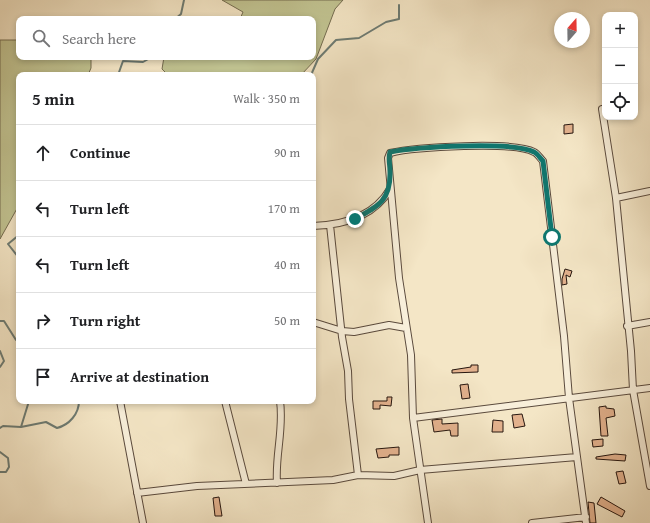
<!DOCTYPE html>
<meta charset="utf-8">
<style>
body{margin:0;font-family:"Gentium Book Plus",serif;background:#f2f2f2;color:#202124}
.controls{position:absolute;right:12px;top:12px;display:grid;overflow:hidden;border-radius:8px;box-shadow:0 2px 6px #0003}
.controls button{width:36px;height:36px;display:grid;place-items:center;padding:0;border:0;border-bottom:1px solid #e0e0e0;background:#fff;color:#202124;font:20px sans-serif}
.compass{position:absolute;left:554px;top:12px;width:36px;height:36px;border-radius:50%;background:#fff;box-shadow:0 2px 6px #0003;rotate:20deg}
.stop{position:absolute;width:12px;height:12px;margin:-9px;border:3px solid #0f766e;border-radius:50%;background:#fff}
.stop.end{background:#0f766e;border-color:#fff;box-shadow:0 1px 4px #0008}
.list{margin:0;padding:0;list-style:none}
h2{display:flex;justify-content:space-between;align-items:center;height:52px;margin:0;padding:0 16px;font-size:17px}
h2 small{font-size:13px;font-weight:400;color:#757577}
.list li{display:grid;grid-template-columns:26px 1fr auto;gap:12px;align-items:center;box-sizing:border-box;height:56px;padding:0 16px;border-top:1px solid #e0e0e0}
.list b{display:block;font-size:15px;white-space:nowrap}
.list em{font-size:13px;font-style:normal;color:#757577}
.icon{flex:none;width:22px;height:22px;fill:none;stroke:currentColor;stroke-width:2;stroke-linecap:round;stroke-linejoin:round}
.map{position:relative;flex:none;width:650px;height:523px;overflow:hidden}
.search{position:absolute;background:#fff;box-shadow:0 2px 6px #0003;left:16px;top:16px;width:300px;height:44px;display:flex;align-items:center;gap:10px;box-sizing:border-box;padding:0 14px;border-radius:8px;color:#757577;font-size:15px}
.panel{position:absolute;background:#fff;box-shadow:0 2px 6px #0003;left:16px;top:72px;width:300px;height:332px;border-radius:8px}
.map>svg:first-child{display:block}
</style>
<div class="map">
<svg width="650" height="523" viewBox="0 0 650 523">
<rect width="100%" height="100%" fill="#f4e6c6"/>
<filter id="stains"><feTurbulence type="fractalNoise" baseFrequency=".005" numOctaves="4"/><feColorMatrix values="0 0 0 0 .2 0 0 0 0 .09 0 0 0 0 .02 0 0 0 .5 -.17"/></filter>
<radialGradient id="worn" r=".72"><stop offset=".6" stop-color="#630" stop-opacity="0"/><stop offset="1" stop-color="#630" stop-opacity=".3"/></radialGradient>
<path fill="#c1c391" stroke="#746c50" d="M222,0H343L335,9L316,59L301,75H168L162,69L164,57H313V19H240L243,12Z
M0,40H19V57H91V68L88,75H19V205L0,239Z"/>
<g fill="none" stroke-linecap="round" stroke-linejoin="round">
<path stroke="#6d7b73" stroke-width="2" d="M175,19L181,14L184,0
M118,75L123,61L143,62L152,57
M311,75L318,59L336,40L359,38L386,22L399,19V5
M19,235L8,244L19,258
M0,321H4L16,340L19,339
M0,351L4,361L0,367
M21,427L29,401
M0,428L3,426L21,427L46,422L57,428C69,425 79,414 79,401
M0,452L8,458L9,467L6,472H0"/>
</g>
<path fill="#e2b18d" stroke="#26160f" d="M573,124V133L564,134V125Z
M565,269L572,271L570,277L566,275L567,284L562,285V279Z
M471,365H478V372L452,373V370L471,367Z
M468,384L470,398L462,399L460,385Z
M387,397H392L391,406L380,405V409H373V401H387Z
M606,406V408L614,409L615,416L606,418L608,436H601L599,407Z
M522,414L525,426L514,428L512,415Z
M442,419V424L458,423V436H451L450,430L434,432L432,420Z
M493,420L503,421V432H492Z
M603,439V446L593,447L592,440Z
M399,447V455H389V457L378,458L376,449Z
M615,454L626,455L625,461L596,459V457Z
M623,471L626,483L619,484L616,472Z
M219,497L222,516H215L213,498Z
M601,497L625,511L622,517L597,504Z
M588,502L594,503L596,523H590Z"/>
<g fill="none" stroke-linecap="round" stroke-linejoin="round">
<defs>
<path id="minor" d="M602,109L616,198L631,351L633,390L650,486
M616,198L650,191
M330,225L342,337L348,371L349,399L358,475
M313,226C343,225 374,217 390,189
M313,322L342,331L354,332L389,325L406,328
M627,326L650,322
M120,401L143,523
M225,401L246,484
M413,418L650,388
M277,483C275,455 284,429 280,401
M137,493L197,486L333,480L358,475L394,476L420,470L577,457
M428,523L413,418L411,355L399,278L388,158L390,153C415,147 514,141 534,152C537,153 540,158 543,161L564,336L569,398L586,523
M532,523L586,517"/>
</defs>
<use href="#minor" stroke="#5a4a3d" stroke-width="8"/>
<use href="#minor" stroke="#f8efda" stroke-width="6"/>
</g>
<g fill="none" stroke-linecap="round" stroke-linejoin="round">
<path stroke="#0f766e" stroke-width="5" d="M355,219C379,206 391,200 390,171C390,164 388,159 390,152C415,147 514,141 534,152C537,153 540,158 543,161L552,237"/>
</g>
<rect width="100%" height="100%" filter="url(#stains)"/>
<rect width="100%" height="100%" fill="url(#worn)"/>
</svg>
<div class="controls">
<button>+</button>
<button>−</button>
<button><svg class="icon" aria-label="locate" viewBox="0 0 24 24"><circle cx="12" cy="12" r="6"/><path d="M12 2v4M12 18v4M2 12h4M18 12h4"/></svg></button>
</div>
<svg class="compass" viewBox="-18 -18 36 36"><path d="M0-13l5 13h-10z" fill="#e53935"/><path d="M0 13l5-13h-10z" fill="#757577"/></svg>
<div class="stop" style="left:552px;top:237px"></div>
<div class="stop end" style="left:355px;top:219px"></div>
<div class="search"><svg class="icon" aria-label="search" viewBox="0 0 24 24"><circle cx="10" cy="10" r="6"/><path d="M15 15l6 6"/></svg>Search here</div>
<section class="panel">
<h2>5 min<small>Walk · 350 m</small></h2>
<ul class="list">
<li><svg class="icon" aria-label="ahead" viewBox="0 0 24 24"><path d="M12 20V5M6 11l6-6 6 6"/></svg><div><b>Continue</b></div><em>90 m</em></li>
<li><svg class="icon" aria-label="left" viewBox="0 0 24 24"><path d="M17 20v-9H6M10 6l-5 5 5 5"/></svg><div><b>Turn left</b></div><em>170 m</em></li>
<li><svg class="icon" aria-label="left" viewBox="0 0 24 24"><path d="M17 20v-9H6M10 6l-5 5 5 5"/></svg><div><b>Turn left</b></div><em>40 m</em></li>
<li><svg class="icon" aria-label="right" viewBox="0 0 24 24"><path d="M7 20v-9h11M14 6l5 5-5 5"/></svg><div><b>Turn right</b></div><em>50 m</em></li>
<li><svg class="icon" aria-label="arrive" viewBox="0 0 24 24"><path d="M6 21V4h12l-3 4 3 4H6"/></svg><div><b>Arrive at destination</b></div></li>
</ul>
</section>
</div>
